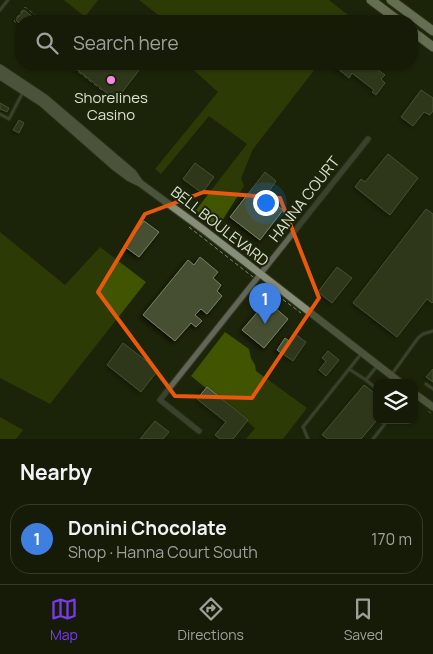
<!DOCTYPE html>
<meta charset="utf-8">
<style>
body{margin:0;font-family:Manrope,sans-serif;background:#1e2411;color:#f1f3f6}
.controls{position:absolute;right:15px;bottom:15px;display:grid;overflow:hidden;border-radius:10px;box-shadow:0 1px 4px #0004}
.controls button{width:45px;height:45px;display:grid;place-items:center;padding:0;border:0;border-bottom:1px solid #343928;background:#151b07;color:#f1f3f6;font:25px sans-serif}
.you{position:absolute;left:265px;top:202px;width:18px;height:18px;margin:-12px;border:4px solid #fff;border-radius:50%;background:#1a73e8;box-shadow:0 0 0 8px #1a73e833}
.badge{display:grid;place-items:center;width:32px;height:32px;border-radius:50%;background:#7c3aed;color:#fff;font-size:16px;font-weight:700}
.pin{position:absolute;translate:-50% -41px;filter:drop-shadow(0 1px 2px #0008)}
.pin::after{content:'';position:absolute;top:26px;width:18px;height:15px;background:inherit;clip-path:polygon(0 0,100% 0,50% 100%)}
.list{margin:0;padding:0;list-style:none}
h2{display:flex;justify-content:space-between;align-items:center;height:65px;margin:0;padding:0 20px;font-size:21px}
h2 small{font-size:16px;font-weight:400;color:#9da19b}
.list li{display:grid;grid-template-columns:32px 1fr auto;gap:15px;align-items:center;box-sizing:border-box;height:70px;margin:0 10px 10px;padding:0 10px;border:1px solid #343928;border-radius:20px}
.list b{display:block;font-size:19px;white-space:nowrap}
.list p{margin:0;font-size:16px;white-space:nowrap;color:#9da19b}
.list em{font-size:16px;font-style:normal;color:#9da19b}
.icon{flex:none;width:28px;height:28px;fill:none;stroke:currentColor;stroke-width:2;stroke-linecap:round;stroke-linejoin:round}
.map{position:relative;flex:none;width:433px;height:439px;overflow:hidden}
.search{position:absolute;background:#151b07;box-shadow:0 1px 4px #0004;left:15px;right:15px;top:15px;height:55px;display:flex;align-items:center;gap:12px;box-sizing:border-box;padding:0 18px;border-radius:20px;color:#9da19b;font-size:19px}
.sheet{height:145px;background:#151b07}
nav{display:flex;justify-content:space-around;align-items:center;box-sizing:border-box;height:70px;border-top:1px solid #343928;background:#151b07;font-size:14px;color:#9da19b}
nav a{display:grid;justify-items:center;gap:2px}
nav .on{color:#7c3aed}
.map>svg:first-child{display:block}
</style>
<div class="map">
<svg width="433" height="439" viewBox="0 0 433 439">
<defs>
<filter id="shadow"><feDropShadow dx="-2" dy="2" stdDeviation="2.5" flood-color="#0009"/></filter>
</defs>
<rect width="100%" height="100%" fill="#1c2409"/>
<path fill="#415400" d="M64,0H98L85,17Z
M139,0H329L353,19L352,21H166Z
M187,64H319L253,149L241,178L244,186L217,229L196,210L247,144L209,116L161,174L155,169L218,92Z
M0,232L65,285L100,247L146,282L50,404L0,378Z
M225,332L249,349L251,358L255,365L256,371L307,408L283,439H246L255,428L191,376Z
M0,417L23,430L16,439H0Z"/>
<path fill="#464f33" stroke="#788264" filter="url(#shadow)" d="M24,10L38,21H21V25L16,20Z
M70,64H133L140,69L116,100Z
M338,64H370L385,75L381,79L385,83L376,95L372,92L374,90L352,73L349,78L336,67Z
M421,90L433,98V111L430,115L424,112L413,126L401,117Z
M0,103L9,108L7,112L0,109Z
M19,120L24,123L19,133L13,130Z
M388,154L418,178L390,215L355,187L361,179L365,182Z
M195,163L214,177L202,193L183,179Z
M265,172L276,181L269,191L275,196L271,201L283,210L260,240L230,217Z
M426,209L433,214V302L432,303L427,299L397,337L353,303Z
M144,221L159,232L139,257L124,246Z
M200,257L218,272L213,278L221,285L217,291L222,296L207,314L201,309L195,315L202,321L196,327L191,323L175,341L143,315L188,260L194,265Z
M337,267L352,278L332,303L318,292Z
M267,301L288,319L264,348L242,330Z
M295,334L306,342L293,361L277,350L285,338L289,341Z
M123,343L158,370L141,392L107,365Z
M328,351L339,360L326,376L319,370L326,361L322,358Z
M433,369V382L426,377Z
M364,385L377,395V420L361,439H328L322,435Z
M207,387L248,420L233,439H220L215,435L226,422L197,399Z
M155,421L169,432L163,439H140Z"/>
<g fill="none" stroke-linecap="round" stroke-linejoin="round">
<defs>
<path id="service" d="M0,10L8,0
M0,114L9,119L23,92
M349,369L366,380L377,389
M392,374L418,338L423,334L433,331
M366,380L377,366
M426,384L433,389
M308,439L303,427L361,354
M373,439L388,420"/>
<path id="minor" d="M199,431L160,400L368,139"/>
<path id="secondary" d="M0,68L45,98L133,173L140,183
M0,76L42,103L116,168L128,177L140,183L204,230L401,383
M414,393L433,407"/>
<path id="motorway" d="M371,0L399,21
M391,0L433,31
M412,31L433,47"/>
</defs>
<use href="#service" stroke="#373e25" stroke-width="4.5"/>
<use href="#minor" stroke="#373e25" stroke-width="7"/>
<use href="#secondary" stroke="#373e25" stroke-width="9"/>
<use href="#motorway" stroke="#373e25" stroke-width="11"/>
<path stroke="#7f8670" stroke-width="1" stroke-dasharray="4 2.5" stroke-linecap="butt" d="M21,27L14,21L25,7L43,21
M68,64L103,91
M189,227L253,277
M262,284L301,313
M428,411L433,415"/>
<use href="#service" stroke="#616659" stroke-width="2.5"/>
<use href="#minor" stroke="#616659" stroke-width="5"/>
<use href="#secondary" stroke="#868d79" stroke-width="7"/>
<use href="#motorway" stroke="#bcc7a7" stroke-width="9"/>
</g>
<path d="M0 0H433V439H0ZM204,192L280,198L319,298L252,398L175,396L98,292L145,214Z" fill="#1c2409" fill-opacity=".55" fill-rule="evenodd"/>
<path fill="none" stroke="#e8590c" stroke-width="4" stroke-linejoin="round" d="M204,192L280,198L319,298L252,398L175,396L98,292L145,214Z"/>
<circle fill="#f987e8" stroke="#1c2409" stroke-width="2" cx="111" cy="80" r="5"/>
<g text-anchor="middle" dominant-baseline="central" stroke-width="4" stroke-linejoin="round" paint-order="stroke">
<g font-size="15" fill="#dbe1d1" stroke="#1c2409">
<text x="111" y="97">Shorelines<tspan x="111" dy="17">Casino</tspan></text>
</g>
<g font-size="15" fill="#dbe1d1" stroke="#1c2409">
<text transform="translate(304 199) rotate(-52)">HANNA COURT</text>
<text transform="translate(220 226) rotate(38)">BELL BOULEVARD</text>
</g>
</g>
</svg>
<div class="controls">
<button><svg class="icon" aria-label="layers" viewBox="0 0 24 24"><path d="M12 4l9 5-9 5-9-5zM3 14l9 5 9-5"/></svg></button>
</div>
<div class="you"></div>
<div class="pin badge" style="left:265px;top:324px;background:#3f7fe0">1</div>
<div class="search"><svg class="icon" aria-label="search" viewBox="0 0 24 24"><circle cx="10" cy="10" r="6"/><path d="M15 15l6 6"/></svg>Search here</div>
</div>
<section class="sheet">
<h2>Nearby<small></small></h2>
<ul class="list">
<li><span class="badge" style="background:#3f7fe0">1</span><div><b>Donini Chocolate</b><p>Shop · Hanna Court South</p></div><em>170 m</em></li>
</ul>
</section>
<nav>
<a class="on"><svg class="icon" aria-label="map" viewBox="0 0 24 24"><path d="M3 6l6-2 6 2 6-2v14l-6 2-6-2-6 2zM9 4v14M15 6v14"/></svg>Map</a>
<a><svg class="icon" aria-label="directions" viewBox="0 0 24 24"><path d="M12 3l9 9-9 9-9-9zM9 14v-3h6M13 9l2 2-2 2"/></svg>Directions</a>
<a><svg class="icon" aria-label="saved" viewBox="0 0 24 24"><path d="M7 4h10v16l-5-4-5 4z"/></svg>Saved</a>
</nav>
